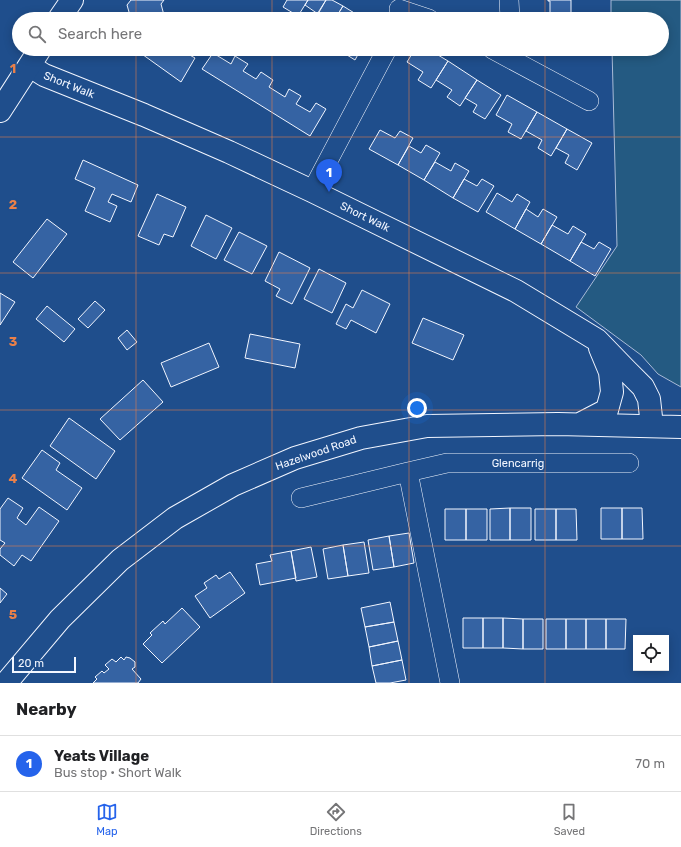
<!DOCTYPE html>
<meta charset="utf-8">
<style>
body{margin:0;font-family:Rubik,sans-serif;background:#f2f2f2;color:#202124}
.controls{position:absolute;right:12px;bottom:12px;display:grid;overflow:hidden;border-radius:0px;box-shadow:0 2px 10px #0003}
.controls button{width:36px;height:36px;display:grid;place-items:center;padding:0;border:0;border-bottom:1px solid #e0e0e0;background:#fff;color:#202124;font:20px sans-serif}
.scale{position:absolute;left:12px;bottom:10px;width:64px;box-sizing:border-box;padding-left:4px;border:2px solid #f2f6ff;border-top:0;font-size:11px;line-height:14px;white-space:nowrap;color:#f2f6ff;-webkit-text-stroke:3px #1f4e8c;paint-order:stroke}
.you{position:absolute;left:417px;top:408px;width:14px;height:14px;margin:-10px;border:3px solid #fff;border-radius:50%;background:#1a73e8;box-shadow:0 0 0 6px #1a73e833}
.badge{display:grid;place-items:center;width:26px;height:26px;border-radius:50%;background:#2563eb;color:#fff;font-size:13px;font-weight:700}
.pin{position:absolute;translate:-50% -33px;filter:drop-shadow(0 1px 2px #0008)}
.pin::after{content:'';position:absolute;top:21px;width:14px;height:12px;background:inherit;clip-path:polygon(0 0,100% 0,50% 100%)}
.list{margin:0;padding:0;list-style:none}
h2{display:flex;justify-content:space-between;align-items:center;height:52px;margin:0;padding:0 16px;font-size:17px}
h2 small{font-size:13px;font-weight:400;color:#757577}
.list li{display:grid;grid-template-columns:26px 1fr auto;gap:12px;align-items:center;box-sizing:border-box;height:56px;padding:0 16px;border-top:1px solid #e0e0e0}
.list b{display:block;font-size:15px;white-space:nowrap}
.list p{margin:0;font-size:13px;white-space:nowrap;color:#757577}
.list em{font-size:13px;font-style:normal;color:#757577}
.icon{flex:none;width:22px;height:22px;fill:none;stroke:currentColor;stroke-width:2;stroke-linecap:round;stroke-linejoin:round}
.map{position:relative;flex:none;width:681px;height:683px;overflow:hidden}
.search{position:absolute;background:#fff;box-shadow:0 2px 10px #0003;left:12px;right:12px;top:12px;height:44px;display:flex;align-items:center;gap:10px;box-sizing:border-box;padding:0 14px;border-radius:22px;color:#757577;font-size:15px}
.sheet{height:108px;background:#fff}
nav{display:flex;justify-content:space-around;align-items:center;box-sizing:border-box;height:56px;border-top:1px solid #e0e0e0;background:#fff;font-size:11px;color:#757577}
nav a{display:grid;justify-items:center;gap:2px}
nav .on{color:#2563eb}
.map>svg:first-child{display:block}
</style>
<div class="map">
<svg width="681" height="683" viewBox="0 0 681 683">
<rect width="100%" height="100%" fill="#1f4e8c"/>
<path fill="#245a82" stroke="#a8bbd7" d="M611,0H681V387L658,374L641,355L576,307L617,246L612,49H662V19H611Z"/>
<path fill="#3563a3" stroke="#f2f6ff" d="M131,0H164L161,4L165,19H131L127,5Z
M287,0H308L298,16L283,7Z
M308,0H326L318,14L305,5Z
M326,0H332L343,6L335,19H314Z
M548,0H571V16H550V1H548Z
M343,6L364,19H335Z
M550,16H571V19H550Z
M138,49H179L195,58L181,82L139,52Z
M339,49H361L355,60L339,50Z
M415,49H428L448,61L431,88L418,80L423,72L407,62Z
M213,53L231,64L235,56L248,64L243,71L256,79L261,72L273,80L269,87L285,97L289,89L301,96L296,104L310,112L316,103L326,109L310,136L202,69Z
M448,61L477,80L460,106L447,97L452,90L436,80Z
M477,80L501,95L485,119L473,112L477,105L465,98Z
M507,95L537,112L521,139L508,132L512,124L496,115Z
M537,112L567,129L551,156L538,148L542,140L526,131Z
M567,129L592,143L577,170L565,163L569,155L556,148Z
M380,130L395,138L400,131L413,138L398,165L369,149Z
M426,145L440,153L424,180L398,165L409,146L421,153Z
M83,160L138,185L131,202L112,194L108,202L117,206L110,222L85,211L95,188L75,179Z
M435,162L451,171L455,163L469,171L453,198L424,180Z
M464,179L477,186L482,179L494,186L478,212L453,198Z
M497,193L512,202L517,194L530,202L515,229L486,212Z
M157,194L186,207L173,237L164,234L159,245L138,236Z
M526,209L538,217L543,209L557,217L541,244L515,229Z
M206,215L232,228L216,259L191,246Z
M47,219L67,234L33,278L13,262Z
M552,225L568,234L573,226L586,234L570,261L541,244Z
M239,232L267,246L252,274L224,260Z
M581,242L594,249L599,242L611,249L595,276L570,261Z
M279,252L310,268L292,304L276,296L280,289L265,281Z
M319,269L346,283L332,313L304,299Z
M362,290L390,304L376,333L351,320L346,329L336,324L346,304L353,308Z
M0,293L15,302L0,325Z
M95,301L105,310L88,328L78,319Z
M47,306L75,329L64,342L36,319Z
M423,318L464,335L453,360L412,343Z
M127,330L137,342L127,350L118,338Z
M250,334L300,344L295,368L245,358Z
M209,343L219,367L171,387L161,363Z
M143,380L163,402L120,440L100,419Z
M69,418L115,451L96,479L50,446Z
M42,450L60,463L56,470L82,488L67,510L22,478Z
M8,498L23,508L17,518L26,525L39,507L59,521L31,561L22,555L14,566L0,555V549L5,543L0,540V509Z
M510,508H531V540H510Z
M510,508V540H490V509Z
M601,508H622V539H601Z
M622,508H642L643,539H622Z
M445,509H466V540H445Z
M466,509H487V540H466Z
M535,509H556V540H535Z
M556,509H576L577,540H556Z
M409,533L414,563L394,567L389,536Z
M389,536L394,567L373,570L368,540Z
M364,542L369,573L348,576L343,545Z
M343,545L348,576L328,579L323,549Z
M311,547L317,577L296,581L291,551Z
M291,551L296,578L260,585L256,564L272,561L270,555Z
M230,572L245,593L210,618L195,596L207,588L204,583L216,575L219,579Z
M0,588L7,594L0,603Z
M390,602L394,622L365,627L361,608Z
M182,608L200,627L162,663L143,644L152,635L150,633L163,621L165,624Z
M463,618H483V648H463Z
M483,618H503V648H483Z
M503,618L523,619V649L503,648Z
M523,619H543V649H523Z
M546,619H566V649H546Z
M566,619H586V649H566Z
M586,619H606V649H586Z
M606,619H626L625,649H606Z
M394,622L398,641L369,647L365,627Z
M398,641L402,660L372,666L369,647Z
M121,657L124,660L126,657L130,658L135,662V667L132,669L141,679L138,683H93L97,679L95,677L102,671L104,673L109,669L105,665L112,659L116,662Z
M402,660L406,680L390,683H376L372,666Z"/>
<g fill="none" stroke-linecap="round" stroke-linejoin="round">
<defs>
<path id="street" d="M509,0L510,19
M399,9L429,19
M492,49L589,101
M312,191L387,49
M408,472L447,463H629
M301,498L408,472L450,683"/>
<path id="secondary" d="M30,66L44,75L144,115L229,152L312,191L516,291L597,340L625,369L643,387L649,399L652,426
M580,424L607,410L612,392L610,372L600,348
M6,683L60,619L120,560L175,518L233,485L295,458L361,438L427,426L558,424L681,427"/>
<path id="highway" d="M59,19L72,0
M0,111L40,49"/>
</defs>
<use href="#street" stroke="#f2f6ff" stroke-width="20"/>
<use href="#secondary" stroke="#f2f6ff" stroke-width="24"/>
<use href="#highway" stroke="#f2f6ff" stroke-width="24"/>
<use href="#street" stroke="#1f4e8c" stroke-width="19"/>
<use href="#secondary" stroke="#1f4e8c" stroke-width="22"/>
<use href="#highway" stroke="#1f4e8c" stroke-width="22"/>
</g>
<path fill="none" stroke="#ea8049" stroke-width="1" stroke-opacity="0.55" d="M136,0V19M272,0V19M409,0V19M545,0V19M136,49V683M272,49V683M409,49V683M545,49V683M0,137H681M0,273H681M0,410H681M0,546H681"/>
<g text-anchor="middle" dominant-baseline="central" stroke-width="3" stroke-linejoin="round" paint-order="stroke">
<g font-size="11" fill="#f2f6ff" stroke="#1f4e8c">
<text transform="translate(69 85) rotate(22)">Short Walk</text>
<text transform="translate(365 217) rotate(26)">Short Walk</text>
<text transform="translate(316 453) rotate(-19)">Hazelwood Road</text>
<text x="518" y="463">Glencarrig</text>
</g>
</g>
<g font-size="13" text-anchor="middle" font-weight="bold" fill="#ea8049" stroke="#1f4e8c" stroke-width="3" stroke-linejoin="round" paint-order="stroke">
<text x="13" y="73">1</text>
<text x="13" y="209">2</text>
<text x="13" y="346">3</text>
<text x="13" y="483">4</text>
<text x="13" y="619">5</text>
</g>
</svg>
<div class="controls">
<button><svg class="icon" aria-label="locate" viewBox="0 0 24 24"><circle cx="12" cy="12" r="6"/><path d="M12 2v4M12 18v4M2 12h4M18 12h4"/></svg></button>
</div>
<div class="scale">20 m</div>
<div class="you"></div>
<div class="pin badge" style="left:329px;top:192px">1</div>
<div class="search"><svg class="icon" aria-label="search" viewBox="0 0 24 24"><circle cx="10" cy="10" r="6"/><path d="M15 15l6 6"/></svg>Search here</div>
</div>
<section class="sheet">
<h2>Nearby<small></small></h2>
<ul class="list">
<li><span class="badge">1</span><div><b>Yeats Village</b><p>Bus stop · Short Walk</p></div><em>70 m</em></li>
</ul>
</section>
<nav>
<a class="on"><svg class="icon" aria-label="map" viewBox="0 0 24 24"><path d="M3 6l6-2 6 2 6-2v14l-6 2-6-2-6 2zM9 4v14M15 6v14"/></svg>Map</a>
<a><svg class="icon" aria-label="directions" viewBox="0 0 24 24"><path d="M12 3l9 9-9 9-9-9zM9 14v-3h6M13 9l2 2-2 2"/></svg>Directions</a>
<a><svg class="icon" aria-label="saved" viewBox="0 0 24 24"><path d="M7 4h10v16l-5-4-5 4z"/></svg>Saved</a>
</nav>
